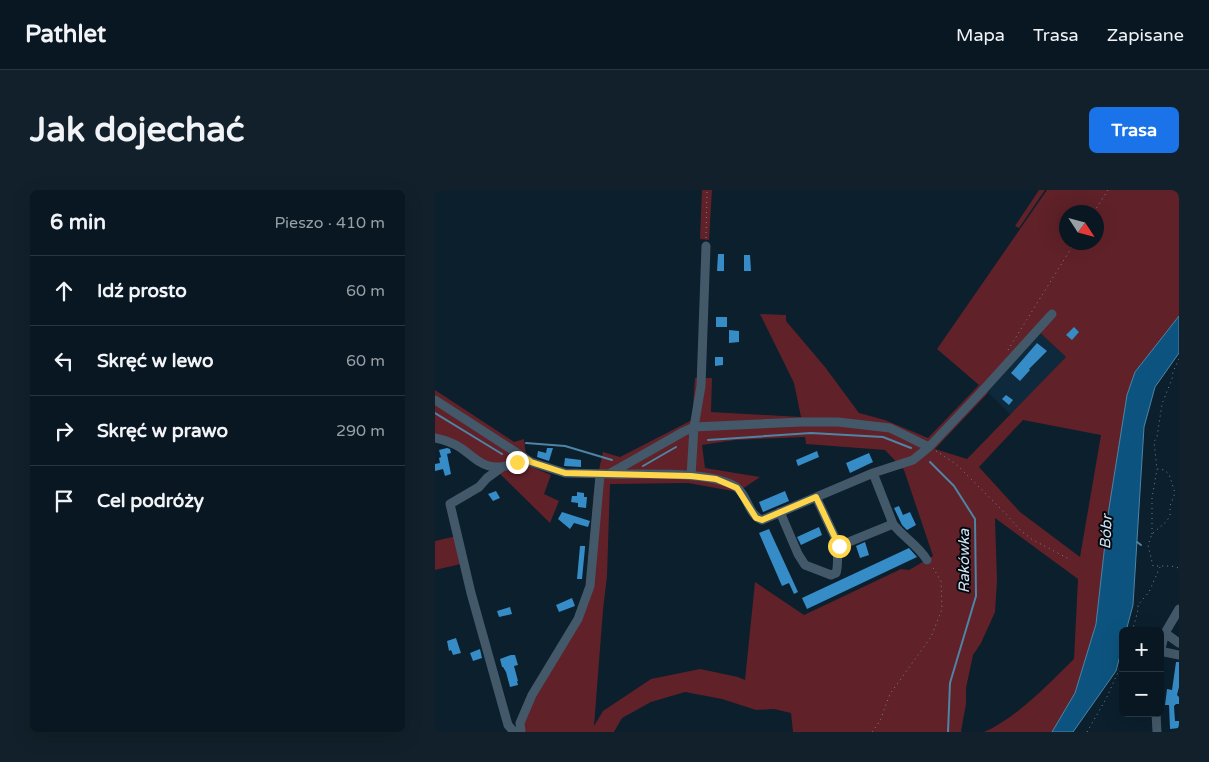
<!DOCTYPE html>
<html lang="pl">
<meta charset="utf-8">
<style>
body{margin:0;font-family:"Varela Round",sans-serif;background:#11202a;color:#f1f3f6}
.controls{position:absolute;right:15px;bottom:15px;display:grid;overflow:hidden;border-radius:8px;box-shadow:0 5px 20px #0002}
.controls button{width:45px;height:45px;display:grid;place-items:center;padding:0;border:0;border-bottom:1px solid #293640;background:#081722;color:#f1f3f6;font:25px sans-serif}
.compass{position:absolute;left:624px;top:15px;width:45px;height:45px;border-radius:50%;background:#081722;box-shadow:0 5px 20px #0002;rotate:126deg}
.stop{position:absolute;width:15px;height:15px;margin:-11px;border:4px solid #ffd54a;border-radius:50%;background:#fff}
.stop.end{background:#ffd54a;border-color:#fff;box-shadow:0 1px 5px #0008}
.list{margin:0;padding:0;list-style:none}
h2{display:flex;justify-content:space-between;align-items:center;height:65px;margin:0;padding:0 20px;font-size:21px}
h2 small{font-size:16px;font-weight:400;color:#989fa5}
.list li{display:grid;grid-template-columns:32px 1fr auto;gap:15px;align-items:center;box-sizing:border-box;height:70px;padding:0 20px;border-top:1px solid #293640}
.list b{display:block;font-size:19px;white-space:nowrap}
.list em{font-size:16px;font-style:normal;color:#989fa5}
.icon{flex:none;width:28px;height:28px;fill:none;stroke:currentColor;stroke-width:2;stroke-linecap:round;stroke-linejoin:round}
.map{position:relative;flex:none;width:744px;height:542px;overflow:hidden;border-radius:8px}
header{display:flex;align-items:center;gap:30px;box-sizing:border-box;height:70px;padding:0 25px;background:#081722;border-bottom:1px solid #293640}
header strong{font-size:24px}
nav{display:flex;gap:28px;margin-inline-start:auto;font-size:18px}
.intro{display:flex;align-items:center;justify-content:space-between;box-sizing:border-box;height:120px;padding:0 30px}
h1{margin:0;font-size:35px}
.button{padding:12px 22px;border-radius:8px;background:#1a73e8;color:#fff;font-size:18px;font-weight:700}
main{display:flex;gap:30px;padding:0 30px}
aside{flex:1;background:#081722;border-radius:8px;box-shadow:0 5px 20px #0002}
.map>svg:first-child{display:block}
</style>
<header>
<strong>Pathlet</strong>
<nav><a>Mapa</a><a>Trasa</a><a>Zapisane</a></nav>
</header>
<div class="intro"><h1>Jak dojechać</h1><a class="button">Trasa</a></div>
<main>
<aside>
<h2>6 min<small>Pieszo · 410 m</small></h2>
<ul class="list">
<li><svg class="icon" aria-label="ahead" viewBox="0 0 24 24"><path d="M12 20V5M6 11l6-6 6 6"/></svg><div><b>Idź prosto</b></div><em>60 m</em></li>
<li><svg class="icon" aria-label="left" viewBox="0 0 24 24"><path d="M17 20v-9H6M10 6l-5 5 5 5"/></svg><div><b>Skręć w lewo</b></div><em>60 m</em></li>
<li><svg class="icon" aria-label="right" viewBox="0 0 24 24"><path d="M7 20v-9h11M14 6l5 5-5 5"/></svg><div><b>Skręć w prawo</b></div><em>290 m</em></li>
<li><svg class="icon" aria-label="arrive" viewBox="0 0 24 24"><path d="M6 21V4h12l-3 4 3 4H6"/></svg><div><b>Cel podróży</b></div></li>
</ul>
</aside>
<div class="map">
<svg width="744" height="542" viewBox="0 0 744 542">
<rect width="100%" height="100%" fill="#0b1f2d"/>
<path fill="#0e293b" d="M602,140L631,167L576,225L549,199Z"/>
<path fill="#602128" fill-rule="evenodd" d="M267,0H277L274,50L265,49Z
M604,0H610L584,38L580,36Z
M612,0H744V126L700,182L674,318L661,434L640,503L619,539L617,542H549C584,526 612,495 639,469L643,389L560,328L562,391L560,422L546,453L538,465L531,498V514L526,541L527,542H358L356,523L339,519L321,520L287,509L250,502L216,512L187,528L179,542H82L150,413L159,302L168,262L185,267L257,230L260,188H277L276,222L366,227L359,193L325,124L351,125V131L390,177L424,223L450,230L493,248L544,195L502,159ZM632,22H662V52H632ZM602,140L631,167L532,269L500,259L553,203L549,199ZM588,230L666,245L645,367L585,322L544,277ZM370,247L371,254L450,260L469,280L498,366L474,380L466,379L369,425L320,392L310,490L303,487L265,479L216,489L168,521L159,536L168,420L172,386L175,294L253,293L303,302L325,287L270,278L267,255L300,250Z
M0,200L79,252L89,249L92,275L116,285L109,304L124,311L115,333L64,283L0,244Z
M26,345L30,373L0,380V351Z"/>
<path fill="#0c547f" stroke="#4e84a5" d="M744,126V163L720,197L709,237L698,415L691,441H688V454L681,481L638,542H617L640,503L661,434L674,318L692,205L700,182Z"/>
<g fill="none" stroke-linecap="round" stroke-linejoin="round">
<path stroke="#4e84a5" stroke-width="2" d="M0,223L67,264
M273,250L376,243L448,247L476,258
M91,253L130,256L177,270
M495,272L519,296L540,329L541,406L515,493L513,542
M208,276L241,257
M702,352L706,355"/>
</g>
<path fill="#368cc6" d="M283,64H289V81H282Z
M309,65H315L316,81H309Z
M281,127H292V137H281Z
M639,137L644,142L637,150L631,145Z
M294,140L304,141V152L294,153Z
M602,153L612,161L594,179L595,180L585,191L576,183Z
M280,167H288V175L280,176Z
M571,205L578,210L574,215L567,209Z
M12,258L15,259L16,263L12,264L16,284L10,286L8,279L0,281V274L5,273L4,268L6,267L4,260Z
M112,258H118L114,271L102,267L103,261L111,263Z
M382,261L384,267L363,276L361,270Z
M434,263L438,272L415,283L411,273Z
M130,268L146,270V277L129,276Z
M61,301L65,308L58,311L53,304Z
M350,301L354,311L328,322L324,312Z
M142,302L149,303V307H152L151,318L143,317V313L136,312L137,306H142Z
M464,316L468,325L475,322L481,335L472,340L467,335L459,318Z
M127,322L155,331L153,337L139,333L135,339L123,329Z
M384,337L387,345L366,355L362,347Z
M334,339L363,402L359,404L354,393L347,396L324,343Z
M430,352L434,365L425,368L421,356Z
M145,356H150V358L147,389H142Z
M474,358L482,367L372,419L367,408Z
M137,408L140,416L124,422L121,415Z
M75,417L77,424L64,427L62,421Z
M21,448L26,463L18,465L16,460L14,461L12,451Z
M45,459L47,468L38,471L35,463Z
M76,465H80L83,475L79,476L83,491H82L83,495L75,497L71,482L68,477H67L65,469Z
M741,472H744V497L742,505L744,507V514H741L739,516L740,531H744V538L735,539L734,515H730L732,499L737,500Z"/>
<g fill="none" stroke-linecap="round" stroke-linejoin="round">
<path stroke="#738490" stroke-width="1" stroke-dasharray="1 4" stroke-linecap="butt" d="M659,22L673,0
M271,48L272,0
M573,160L640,52
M744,169L738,182L737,189L727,214L722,247L719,252L722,279L729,280L734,284L740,303L735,316V325L732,331L717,344L713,355L718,376H736L744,378
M501,261L521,274L570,323L586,341L598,350L636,370
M717,344V308L722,279
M697,441C699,435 704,419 703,415L714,402L725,377
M437,542L445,531L455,504L496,447L507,419L506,391L497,376
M652,542L671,509L688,471"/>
<path stroke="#435869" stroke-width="9" d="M0,210L96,272L130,283L174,284L248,242L259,237L266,196L271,56
M0,248C9,250 18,253 26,258C32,262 38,268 45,272C59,281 76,277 89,267
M67,277L52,288L44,297L15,314L36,403L73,535L79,542
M174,284C206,285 276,280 301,297C313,305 313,325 327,330L438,283L478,270L494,257
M256,286L259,237L367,232H403L455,238L494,257L549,199L617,124
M381,307L404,356
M345,322L363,364L370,375L396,385L401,383C404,374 401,365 404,356L458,334L438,283
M458,334C468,347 483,355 492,370
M730,443L744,453
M725,461L744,465
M725,462L730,443L744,419
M721,523L722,542
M86,542L85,533L97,505L143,429L155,396L165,285"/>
</g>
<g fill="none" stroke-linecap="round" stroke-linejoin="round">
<path stroke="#ffd54a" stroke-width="6" d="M82,272L89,267L96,272L130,283L256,286L281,289L302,298L321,328L327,330L381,307L404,356"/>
</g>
<g text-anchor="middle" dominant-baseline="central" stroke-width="4" stroke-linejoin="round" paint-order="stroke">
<g font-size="15" font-style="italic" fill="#d0e3f3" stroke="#03080e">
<text transform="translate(671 342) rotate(-87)">Bóbr</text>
<text transform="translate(529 371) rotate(-90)">Rakówka</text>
</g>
</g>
</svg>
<div class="controls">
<button>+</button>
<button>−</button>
</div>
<svg class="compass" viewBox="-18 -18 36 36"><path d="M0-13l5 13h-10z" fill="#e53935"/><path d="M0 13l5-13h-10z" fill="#989fa5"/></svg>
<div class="stop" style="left:404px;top:356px"></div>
<div class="stop end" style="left:82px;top:272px"></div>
</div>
</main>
